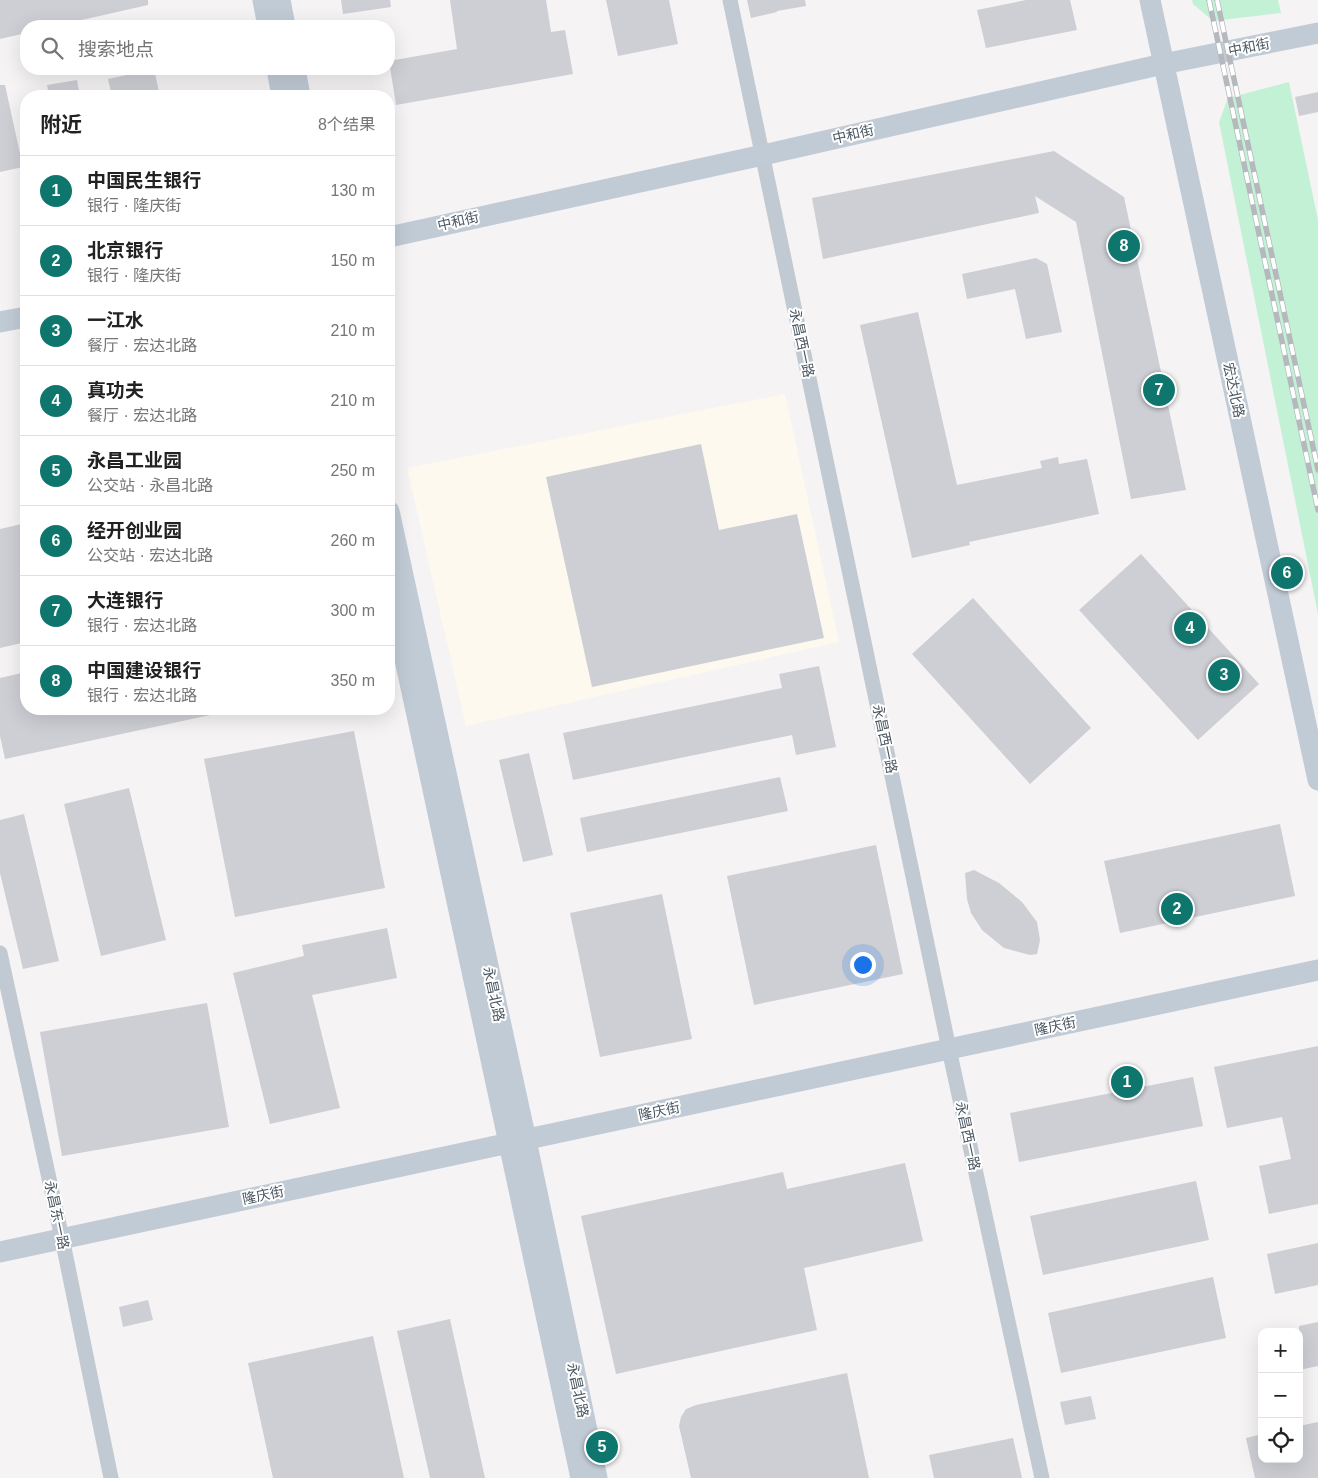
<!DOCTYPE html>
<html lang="zh">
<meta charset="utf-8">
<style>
body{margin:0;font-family:Arial,"Noto Sans SC",sans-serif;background:#f2f2f2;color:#222}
.controls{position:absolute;right:15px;bottom:15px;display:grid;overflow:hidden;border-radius:10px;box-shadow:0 5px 20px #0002}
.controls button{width:45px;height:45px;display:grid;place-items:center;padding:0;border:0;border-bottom:1px solid #e0e0e0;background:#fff;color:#222;font:25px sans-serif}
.you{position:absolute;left:862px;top:964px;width:18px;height:18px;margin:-12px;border:4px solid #fff;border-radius:50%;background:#1a73e8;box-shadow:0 0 0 8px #1a73e833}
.badge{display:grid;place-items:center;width:32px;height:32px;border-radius:50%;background:#0f766e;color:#fff;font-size:16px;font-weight:700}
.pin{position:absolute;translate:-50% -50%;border:2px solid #fff;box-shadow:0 1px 5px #0006}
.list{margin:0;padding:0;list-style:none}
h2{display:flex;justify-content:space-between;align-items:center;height:65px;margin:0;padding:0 20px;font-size:21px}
h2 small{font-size:16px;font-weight:400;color:#767676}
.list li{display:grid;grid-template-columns:32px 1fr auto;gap:15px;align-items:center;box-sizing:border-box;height:70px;padding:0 20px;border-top:1px solid #e0e0e0}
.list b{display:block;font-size:19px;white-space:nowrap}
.list p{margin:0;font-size:16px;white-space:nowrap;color:#767676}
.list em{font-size:16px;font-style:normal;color:#767676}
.icon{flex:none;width:28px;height:28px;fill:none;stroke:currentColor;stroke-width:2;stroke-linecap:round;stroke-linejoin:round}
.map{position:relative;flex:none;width:1318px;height:1478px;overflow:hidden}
.search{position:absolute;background:#fff;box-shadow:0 5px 20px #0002;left:20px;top:20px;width:375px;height:55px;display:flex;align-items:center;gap:12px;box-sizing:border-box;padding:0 18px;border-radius:20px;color:#767676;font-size:19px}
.panel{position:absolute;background:#fff;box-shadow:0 5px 20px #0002;left:20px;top:90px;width:375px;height:625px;border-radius:20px}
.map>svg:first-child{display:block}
</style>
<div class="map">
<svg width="1318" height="1478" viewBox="0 0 1318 1478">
<rect width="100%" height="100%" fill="#f5f3f3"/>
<path fill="#fdf9ef" d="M785,394L839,642L466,726L407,468Z"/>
<path fill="#c3f1d5" d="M1192,0H1278L1281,13L1213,21L1193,4Z
M1289,82L1318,220V614L1219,122L1228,98Z"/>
<path fill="#cdcfd5" d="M0,0H148V5L55,26H26V33L0,39Z
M341,0H390L391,7L343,14Z
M450,0H546L551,32L565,30L573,74L396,105L389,61L457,49Z
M606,0H669L678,44L618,56Z
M747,0H805L806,6L777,11V12L751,18Z
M1026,0H1070L1077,30L986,48L977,10Z
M154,69L160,96H112L108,79Z
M77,80L80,96H49L47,85Z
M0,85H5L23,167L0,172Z
M1318,92V112L1299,116L1295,97Z
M1054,151L1124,197L1186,490L1131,499L1076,222L1035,196L1039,213L823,259L812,198Z
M1036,258L1047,264L1062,332L1026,339L1015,289L967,299L962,274Z
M918,312L957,485L1042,468L1040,461L1058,457L1059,464L1087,459L1099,514L969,542L970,545L912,558L860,325Z
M701,444L719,530L797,514L824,638L592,687L546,477Z
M26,523V642L0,648V529Z
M1141,554L1259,684L1198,740L1079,610Z
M973,598L1091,728L1030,784L912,654Z
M819,666L836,747L796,755L792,735L573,780L563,733L782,688L779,674Z
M26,672V709H214L215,714L5,759L0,736V678Z
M354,731L385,888L235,917L204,759Z
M529,753L553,855L523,862L499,760Z
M780,777L788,811L587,852L580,818Z
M129,788L166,940L101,956L64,804Z
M24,814L59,961L23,969L0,873V820Z
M1280,824L1295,896L1120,933L1104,861Z
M876,845L903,974L754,1005L727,876Z
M974,870L999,883L1022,902L1037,922L1040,940L1037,954L1030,955L1004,948L982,930L971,913L967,899L965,873Z
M662,894L692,1039L600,1057L570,913Z
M387,928L397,978L312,995L340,1108L270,1124L233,973L304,956L302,945Z
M207,1003L229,1127L62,1156L40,1032Z
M1318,1046V1204L1269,1214L1259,1166L1291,1159L1282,1117L1227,1128L1214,1067Z
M1193,1077L1203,1126L1019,1162L1010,1113Z
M905,1163L923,1241L804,1268L817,1330L616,1374L581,1216L783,1172L787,1189Z
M1196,1181L1209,1240L1043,1275L1030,1216Z
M1318,1243V1285L1275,1294L1267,1254Z
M1213,1277L1226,1338L1061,1373L1048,1313Z
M148,1300L153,1320L123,1327L119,1307Z
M450,1319L485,1478H430L397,1331Z
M1318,1322V1366L1299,1370V1326Z
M373,1336L404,1478H273L248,1363Z
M847,1373L869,1478H691L679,1426L681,1417L686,1409L696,1405Z
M1091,1396L1096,1419L1065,1425L1060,1402Z
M1318,1422V1478H1255L1246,1438L1262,1434V1459H1299V1426Z
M1013,1438L1022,1478H934L929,1455Z"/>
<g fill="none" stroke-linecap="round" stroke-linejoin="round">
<path stroke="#c1cad2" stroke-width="15" d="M730,0L949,1049L1042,1478
M0,953L62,1238L111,1478"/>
<path stroke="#c1cbd6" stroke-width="21" d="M263,0L268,26
M280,0L285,26
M1150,0L1318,780
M277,69L282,96
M295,69L300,96
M389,237L763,155L1163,64L1318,33
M0,322L26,317
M389,511L526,1140L597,1478
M389,585L581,1478
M0,1252L1318,970"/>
<defs>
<path id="rail" d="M1209,0L1318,510
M1217,0L1318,470"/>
</defs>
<use href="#rail" stroke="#b5b8bd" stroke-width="5.5"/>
<use href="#rail" stroke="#fff" stroke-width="4" stroke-dasharray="11" stroke-linecap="butt"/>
</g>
<g text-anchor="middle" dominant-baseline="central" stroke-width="4" stroke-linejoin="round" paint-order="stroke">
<g font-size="14" fill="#4a5661" stroke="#fff">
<text transform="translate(1249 47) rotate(-11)">中和街</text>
<text transform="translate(853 134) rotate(-13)">中和街</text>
<text transform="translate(458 221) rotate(-13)">中和街</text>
<text transform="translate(802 343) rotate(78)">永昌西一路</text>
<text transform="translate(1234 390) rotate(78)">宏达北路</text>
<text transform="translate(885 739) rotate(78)">永昌西一路</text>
<text transform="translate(494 994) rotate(78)">永昌北路</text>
<text transform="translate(1055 1026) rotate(-12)">隆庆街</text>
<text transform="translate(659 1111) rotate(-12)">隆庆街</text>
<text transform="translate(968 1136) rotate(78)">永昌西一路</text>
<text transform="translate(263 1195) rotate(-12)">隆庆街</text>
<text transform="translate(57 1215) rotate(78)">永昌东一路</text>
<text transform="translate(578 1390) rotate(78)">永昌北路</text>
</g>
</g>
</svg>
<div class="controls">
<button>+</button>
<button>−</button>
<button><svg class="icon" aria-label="locate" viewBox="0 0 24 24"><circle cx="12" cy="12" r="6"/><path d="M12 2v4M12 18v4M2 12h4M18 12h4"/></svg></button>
</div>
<div class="you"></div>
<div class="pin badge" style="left:1127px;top:1082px">1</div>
<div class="pin badge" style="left:1177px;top:909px">2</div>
<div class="pin badge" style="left:1224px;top:675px">3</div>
<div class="pin badge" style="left:1190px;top:628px">4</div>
<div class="pin badge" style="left:602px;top:1447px">5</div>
<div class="pin badge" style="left:1287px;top:573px">6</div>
<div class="pin badge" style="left:1159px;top:390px">7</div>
<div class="pin badge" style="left:1124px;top:246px">8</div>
<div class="search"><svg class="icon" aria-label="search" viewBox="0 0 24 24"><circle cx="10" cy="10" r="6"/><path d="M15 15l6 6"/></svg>搜索地点</div>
<section class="panel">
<h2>附近<small>8个结果</small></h2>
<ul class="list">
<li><span class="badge">1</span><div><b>中国民生银行</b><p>银行 · 隆庆街</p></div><em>130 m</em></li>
<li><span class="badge">2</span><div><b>北京银行</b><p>银行 · 隆庆街</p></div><em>150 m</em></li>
<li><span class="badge">3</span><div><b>一江水</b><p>餐厅 · 宏达北路</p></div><em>210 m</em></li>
<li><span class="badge">4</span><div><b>真功夫</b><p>餐厅 · 宏达北路</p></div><em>210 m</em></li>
<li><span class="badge">5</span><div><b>永昌工业园</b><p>公交站 · 永昌北路</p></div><em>250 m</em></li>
<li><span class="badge">6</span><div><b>经开创业园</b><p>公交站 · 宏达北路</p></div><em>260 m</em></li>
<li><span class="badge">7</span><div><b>大连银行</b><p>银行 · 宏达北路</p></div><em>300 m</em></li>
<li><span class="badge">8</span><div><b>中国建设银行</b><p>银行 · 宏达北路</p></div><em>350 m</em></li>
</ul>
</section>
</div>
